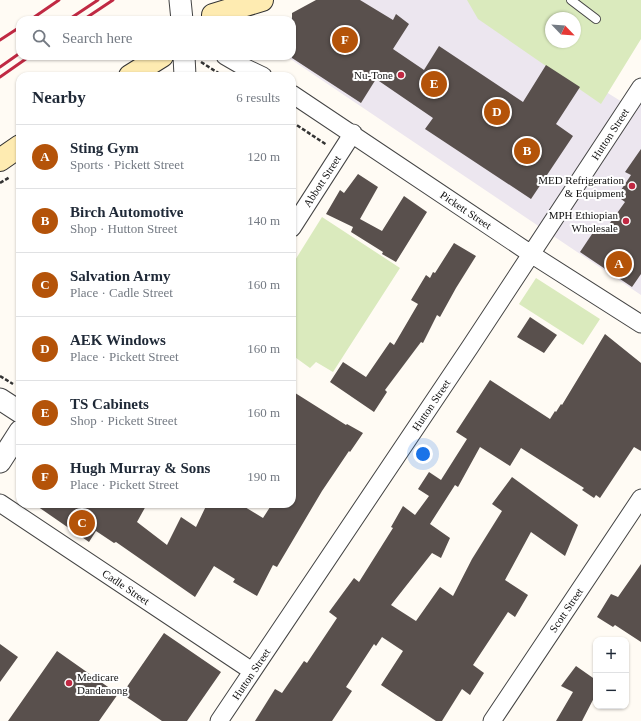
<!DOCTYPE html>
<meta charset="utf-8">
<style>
body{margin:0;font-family:"Times New Roman",serif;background:#f6f6f7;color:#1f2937}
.controls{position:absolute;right:12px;bottom:12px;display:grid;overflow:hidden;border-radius:8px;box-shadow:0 1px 3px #0004}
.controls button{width:36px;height:36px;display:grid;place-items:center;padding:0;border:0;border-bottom:1px solid #e0e1e3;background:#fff;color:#1f2937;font:20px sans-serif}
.compass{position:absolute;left:545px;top:12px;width:36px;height:36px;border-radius:50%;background:#fff;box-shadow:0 1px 3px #0004;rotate:115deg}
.you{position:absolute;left:423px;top:454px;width:14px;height:14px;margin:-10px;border:3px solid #fff;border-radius:50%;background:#1a73e8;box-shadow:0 0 0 6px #1a73e833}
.badge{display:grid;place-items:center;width:26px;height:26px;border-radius:50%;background:#b45309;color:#fff;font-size:13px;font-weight:700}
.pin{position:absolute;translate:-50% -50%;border:2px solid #fff;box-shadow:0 1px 4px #0006}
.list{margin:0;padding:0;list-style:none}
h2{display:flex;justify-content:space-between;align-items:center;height:52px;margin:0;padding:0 16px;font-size:17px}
h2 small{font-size:13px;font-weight:400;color:#747a83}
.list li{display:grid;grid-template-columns:26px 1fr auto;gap:12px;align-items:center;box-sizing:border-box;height:64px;padding:0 16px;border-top:1px solid #e0e1e3}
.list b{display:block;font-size:15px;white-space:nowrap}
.list p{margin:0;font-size:13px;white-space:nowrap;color:#747a83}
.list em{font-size:13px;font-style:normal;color:#747a83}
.icon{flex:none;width:22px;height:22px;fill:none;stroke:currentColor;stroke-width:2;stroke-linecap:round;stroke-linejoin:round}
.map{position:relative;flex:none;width:641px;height:721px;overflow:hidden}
.search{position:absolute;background:#fff;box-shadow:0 1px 3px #0004;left:16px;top:16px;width:280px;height:44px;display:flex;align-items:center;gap:10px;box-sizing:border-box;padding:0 14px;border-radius:12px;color:#747a83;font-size:15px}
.panel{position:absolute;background:#fff;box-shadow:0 1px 3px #0004;left:16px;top:72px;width:280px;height:436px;border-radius:12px}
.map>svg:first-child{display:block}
</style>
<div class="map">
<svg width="641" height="721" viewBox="0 0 641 721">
<rect width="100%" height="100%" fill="#fffbf4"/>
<path fill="#ece6ef" d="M326,0H472L483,15L635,110L641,101V295L286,56H292V20H287Z"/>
<path fill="#daeabd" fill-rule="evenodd" d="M467,0H641V39L601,104L478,19ZM551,18H575V42H551Z
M322,217L400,268L333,372L316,362L310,368L292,355V265Z
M536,278L600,319L583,345L519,304Z"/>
<path fill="#59504d" d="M316,0H360L393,20L396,14L409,24L393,49L424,70L439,46L523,102L546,65L580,87L556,124L573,136L531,199L425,129L433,118L376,79L361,103L292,58V13Z
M641,149V274L632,287L580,252L598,225L605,230L625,202L617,196L631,175L625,172Z
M358,174L378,187L360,219L382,231L404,196L427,212L396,262L382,254L383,252L351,232L353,227L326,214L340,190L344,193Z
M454,243L476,256L456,288L440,317L437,315L423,343L421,342L385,390L387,392L374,412L330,382L343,362L366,377L390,342L394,345L418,304L411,300L426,275L430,278L433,272L435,273Z
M530,317L557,335L544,353L517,337Z
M605,334L641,363V451L634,447L600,498L596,495L594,498L582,490L584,488L521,448L510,466L480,447L458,487L455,485L430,524L450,538L441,558L432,553L391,605L416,621L440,587L453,596L472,559L502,511L492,504L512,477L578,525L565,556L531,532L505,580L528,595L515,617L508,612L473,665L484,673L470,695L462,689L442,721H436L381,685L403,651L382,637L376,646L374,644L346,687L352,691L332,721H255L275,689L282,693L304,661L307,663L337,618L329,612L354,578L359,582L393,528L391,527L403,506L415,515L429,496L418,489L429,472L441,480L467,439L456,432L490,380L550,419L555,411L556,412L561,404L562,405Z
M292,391L346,425L347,424L363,433L350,452L349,451L322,491L277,567L273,565L257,596L233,582L235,579L214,566L195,597L116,542L114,543L96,531L89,542L34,504H147L137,522L167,545L181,517L196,527L207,504H240L263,518L272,504H292Z
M641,564V642L615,625L613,627L597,617L611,594L618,597Z
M164,633L221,672L187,721H162L122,694Z
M0,644L18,657L0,682Z
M57,651L118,694L99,721H8Z
M576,666L596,680V694L582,721H556L573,692L561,686Z"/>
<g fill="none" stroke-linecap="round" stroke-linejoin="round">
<defs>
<path id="service" d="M571,0L596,19"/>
<path id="minor" d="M225,56L244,67L263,76
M292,94L531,254L641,324
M292,228L353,133
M0,503L252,671
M219,721L470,347L641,87
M492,721L641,498"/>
<path id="tertiary" d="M180,0L182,20
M0,399L20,412
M0,462L20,431"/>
<path id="secondary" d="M213,15L262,0
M130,76L162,56
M0,160L20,146"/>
</defs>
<use href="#service" stroke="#444" stroke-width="10"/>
<use href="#minor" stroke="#444" stroke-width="19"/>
<use href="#tertiary" stroke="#444" stroke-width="23"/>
<use href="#secondary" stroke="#333" stroke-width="24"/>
<path stroke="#333" stroke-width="2.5" stroke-dasharray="4 2" stroke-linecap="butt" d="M201,62L223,76
M292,122L327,145
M0,183L10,177
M0,376L13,384"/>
<use href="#service" stroke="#fff" stroke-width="8"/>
<use href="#minor" stroke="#fff" stroke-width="17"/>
<use href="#tertiary" stroke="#fff" stroke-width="21"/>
<use href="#secondary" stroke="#feebb1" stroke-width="22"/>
<path stroke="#c02943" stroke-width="3" d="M30,20L59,0
M68,20L98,0
M83,20L113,0
M0,40L20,27
M0,67L20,53
M0,77L30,56"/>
<defs>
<path id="tertiary-bridge" d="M184,56L185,76"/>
</defs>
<use href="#tertiary-bridge" stroke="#444" stroke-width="23" stroke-linecap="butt"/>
<use href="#tertiary-bridge" stroke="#fff" stroke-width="21"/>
</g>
<g fill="#c02943" stroke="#fff" stroke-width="1.5">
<circle cx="401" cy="75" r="4"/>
<circle cx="632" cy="186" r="4"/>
<circle cx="626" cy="221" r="4"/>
<circle cx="69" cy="683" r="4"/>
</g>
<g text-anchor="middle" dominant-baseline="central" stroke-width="4" stroke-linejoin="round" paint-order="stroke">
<g font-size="11" fill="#111" stroke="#fff" text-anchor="end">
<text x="393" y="75">Nu-Tone</text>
<text x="624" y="180">MED Refrigeration<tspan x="624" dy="13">&amp; Equipment</tspan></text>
<text x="618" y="215">MPH Ethiopian<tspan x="618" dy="13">Wholesale</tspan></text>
<text x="77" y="677" text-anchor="start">Medicare<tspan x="77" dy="13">Dandenong</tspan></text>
</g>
<g font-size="11" fill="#111" stroke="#fff">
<text transform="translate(610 134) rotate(-57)">Hutton Street</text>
<text transform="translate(322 181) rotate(-57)">Abbott Street</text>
<text transform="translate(466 210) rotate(34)">Pickett Street</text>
<text transform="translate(431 405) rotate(-56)">Hutton Street</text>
<text transform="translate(126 587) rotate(34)">Cadle Street</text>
<text transform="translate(566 610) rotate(-56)">Scott Street</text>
<text transform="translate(251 674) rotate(-56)">Hutton Street</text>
</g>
</g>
</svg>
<div class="controls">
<button>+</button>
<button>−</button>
</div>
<svg class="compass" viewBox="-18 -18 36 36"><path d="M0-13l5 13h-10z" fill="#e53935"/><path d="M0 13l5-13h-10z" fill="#747a83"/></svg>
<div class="you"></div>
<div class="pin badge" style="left:619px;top:264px">A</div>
<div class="pin badge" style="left:527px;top:151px">B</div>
<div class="pin badge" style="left:82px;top:523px">C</div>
<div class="pin badge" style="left:497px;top:112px">D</div>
<div class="pin badge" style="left:434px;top:84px">E</div>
<div class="pin badge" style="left:345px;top:40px">F</div>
<div class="search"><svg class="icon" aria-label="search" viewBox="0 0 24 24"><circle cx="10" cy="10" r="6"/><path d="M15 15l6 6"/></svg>Search here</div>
<section class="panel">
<h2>Nearby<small>6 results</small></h2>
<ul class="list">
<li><span class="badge">A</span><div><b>Sting Gym</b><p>Sports · Pickett Street</p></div><em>120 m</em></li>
<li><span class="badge">B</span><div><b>Birch Automotive</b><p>Shop · Hutton Street</p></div><em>140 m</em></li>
<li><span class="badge">C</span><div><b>Salvation Army</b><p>Place · Cadle Street</p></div><em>160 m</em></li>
<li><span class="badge">D</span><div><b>AEK Windows</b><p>Place · Pickett Street</p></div><em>160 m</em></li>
<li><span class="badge">E</span><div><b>TS Cabinets</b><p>Shop · Pickett Street</p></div><em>160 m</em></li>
<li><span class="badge">F</span><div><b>Hugh Murray &amp; Sons</b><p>Place · Pickett Street</p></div><em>190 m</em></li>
</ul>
</section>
</div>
